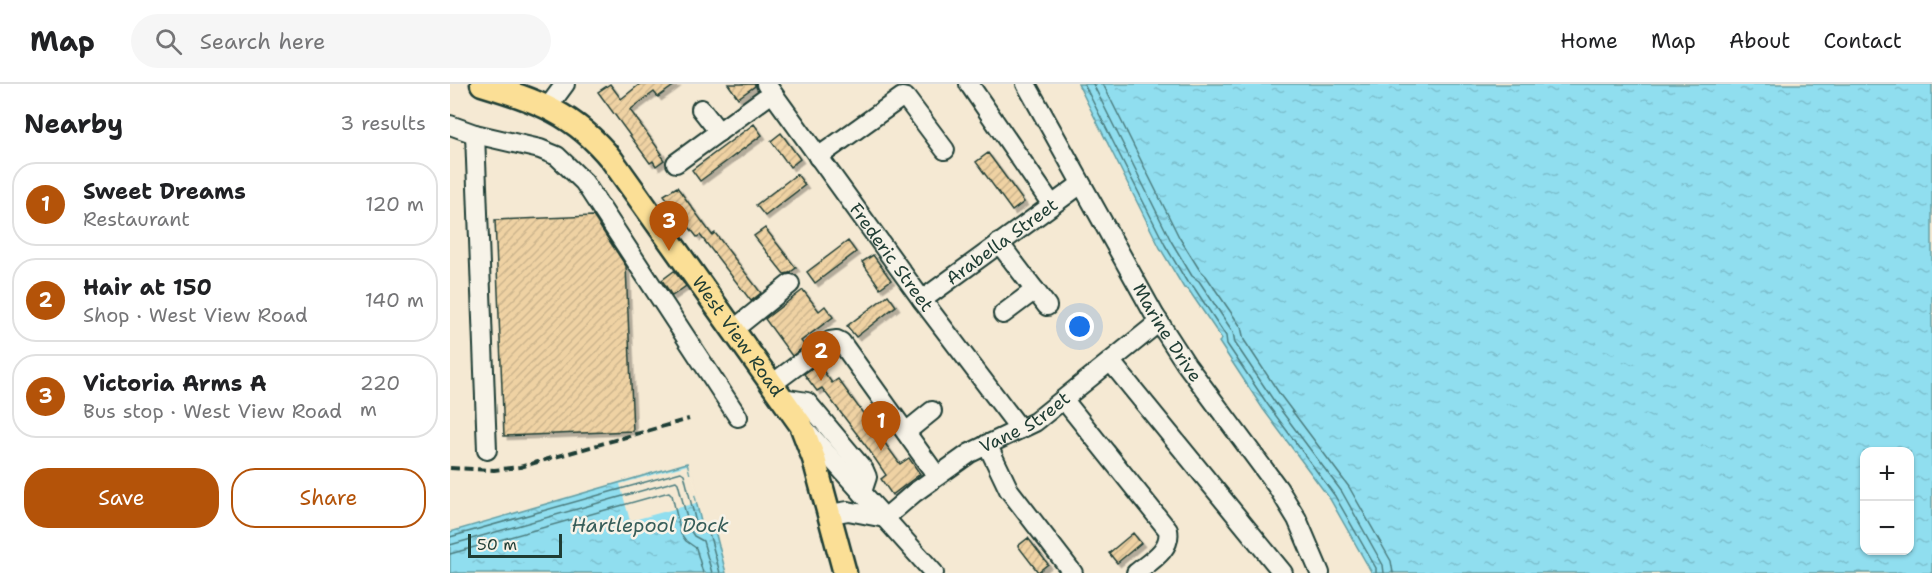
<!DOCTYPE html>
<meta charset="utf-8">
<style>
body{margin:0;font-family:"Shantell Sans",sans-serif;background:#f6f6f6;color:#202124}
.controls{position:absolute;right:18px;bottom:18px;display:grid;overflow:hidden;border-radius:12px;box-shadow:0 2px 4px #0004}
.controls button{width:54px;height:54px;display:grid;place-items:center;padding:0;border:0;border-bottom:2px solid #e0e0e0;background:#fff;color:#202124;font:30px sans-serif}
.scale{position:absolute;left:18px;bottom:15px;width:94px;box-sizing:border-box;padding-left:6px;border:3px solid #1f3d34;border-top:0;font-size:16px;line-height:21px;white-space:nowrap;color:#1f3d34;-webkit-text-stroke:4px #f7f3e8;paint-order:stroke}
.you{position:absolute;left:630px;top:243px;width:21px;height:21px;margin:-15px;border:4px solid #fff;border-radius:50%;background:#1a73e8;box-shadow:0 0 0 9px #1a73e833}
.badge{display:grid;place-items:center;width:39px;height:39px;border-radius:50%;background:#b45309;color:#fff;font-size:20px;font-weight:700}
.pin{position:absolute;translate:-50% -50px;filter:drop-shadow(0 2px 3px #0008)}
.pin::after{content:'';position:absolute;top:32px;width:21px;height:18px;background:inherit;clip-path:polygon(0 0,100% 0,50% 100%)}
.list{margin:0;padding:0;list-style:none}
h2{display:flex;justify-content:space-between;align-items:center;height:78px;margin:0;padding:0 24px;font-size:26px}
h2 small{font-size:20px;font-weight:400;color:#757577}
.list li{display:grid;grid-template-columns:39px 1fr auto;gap:18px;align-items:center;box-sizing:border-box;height:84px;margin:0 12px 12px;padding:0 12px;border:2px solid #e0e0e0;border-radius:24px}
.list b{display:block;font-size:22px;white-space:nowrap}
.list p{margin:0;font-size:20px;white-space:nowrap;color:#757577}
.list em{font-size:20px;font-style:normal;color:#757577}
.actions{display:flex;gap:12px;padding:18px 24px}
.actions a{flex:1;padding:14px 0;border:2px solid #b45309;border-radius:24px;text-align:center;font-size:21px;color:#b45309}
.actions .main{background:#b45309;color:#fff}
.icon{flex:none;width:33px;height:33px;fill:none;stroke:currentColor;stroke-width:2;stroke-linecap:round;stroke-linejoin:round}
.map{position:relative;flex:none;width:1482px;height:489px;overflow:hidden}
header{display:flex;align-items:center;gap:36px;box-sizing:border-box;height:84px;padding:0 30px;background:#fff;border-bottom:2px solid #e0e0e0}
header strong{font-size:28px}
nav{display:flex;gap:33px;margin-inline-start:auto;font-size:21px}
.search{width:420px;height:54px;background:#f6f6f6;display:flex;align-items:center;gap:15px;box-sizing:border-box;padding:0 21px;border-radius:33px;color:#757577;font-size:22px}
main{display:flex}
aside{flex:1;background:#fff}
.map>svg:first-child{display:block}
</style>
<header>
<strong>Map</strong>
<div class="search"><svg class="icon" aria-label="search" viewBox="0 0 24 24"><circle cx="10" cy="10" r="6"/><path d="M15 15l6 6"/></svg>Search here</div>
<nav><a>Home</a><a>Map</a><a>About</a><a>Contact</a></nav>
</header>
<main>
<aside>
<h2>Nearby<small>3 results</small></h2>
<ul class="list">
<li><span class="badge">1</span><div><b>Sweet Dreams</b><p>Restaurant</p></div><em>120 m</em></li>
<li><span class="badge">2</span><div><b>Hair at 150</b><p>Shop · West View Road</p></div><em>140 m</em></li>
<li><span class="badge">3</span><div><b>Victoria Arms A</b><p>Bus stop · West View Road</p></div><em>220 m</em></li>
</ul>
<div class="actions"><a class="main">Save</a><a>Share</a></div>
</aside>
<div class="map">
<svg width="1482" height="489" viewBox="0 0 1482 489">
<defs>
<pattern id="water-ripples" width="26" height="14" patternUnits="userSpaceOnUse" patternTransform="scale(1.5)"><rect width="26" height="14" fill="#90deef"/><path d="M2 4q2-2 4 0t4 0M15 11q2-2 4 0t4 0" fill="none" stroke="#7cbfce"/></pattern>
<pattern id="building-hatch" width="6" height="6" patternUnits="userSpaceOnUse" patternTransform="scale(1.5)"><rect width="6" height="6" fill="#efd2a3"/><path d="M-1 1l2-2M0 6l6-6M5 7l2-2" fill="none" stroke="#ccb58d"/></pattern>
<filter id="shadow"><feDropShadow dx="3.5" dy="3.5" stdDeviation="0" flood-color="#0004"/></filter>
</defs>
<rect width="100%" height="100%" fill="#f5e9d3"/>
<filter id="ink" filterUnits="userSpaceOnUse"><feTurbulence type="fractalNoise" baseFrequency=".0167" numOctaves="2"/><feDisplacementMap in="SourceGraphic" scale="12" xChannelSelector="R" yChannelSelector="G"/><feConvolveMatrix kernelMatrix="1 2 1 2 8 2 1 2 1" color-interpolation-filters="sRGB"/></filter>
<g filter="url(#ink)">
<path fill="url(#water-ripples)" stroke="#639ea4" stroke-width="1.5" fill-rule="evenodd" d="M628,0H1482V489H922L880,415L813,325L769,258L772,255L738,205L734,204L710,164ZM1414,368H1460V466H1414Z
M237,379L252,442L263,439L276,489H0V448Z"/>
<path fill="#f5e9d3" d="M237,381L239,390H243L248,410L244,411L246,419L180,437L170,400Z"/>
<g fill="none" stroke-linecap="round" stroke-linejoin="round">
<path stroke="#4c7d7f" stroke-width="1.5" d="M634,0L715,161L737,198L743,202L776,252L777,260L818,321L885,412L926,484V489
M643,0L721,157L742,192L749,197L783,248L785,259L824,317L892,408L933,481L934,489
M653,0L729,153L749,185L756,192L791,243L794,256L831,312L899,403L941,477L943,489
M0,453L231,388L234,390L247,443L251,448L259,449L270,489
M0,461L226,397L228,399L240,446L244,452L253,457L262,489
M0,470L219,408L222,411L231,450L236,457L246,464L253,489"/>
</g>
<path fill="url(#building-hatch)" stroke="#1f3d34" stroke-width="1.5" filter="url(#shadow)" d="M160,0L171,15L190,0H226L208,13L204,8L180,26L212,70L210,71L214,76L206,82L203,77L200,79L148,8Z
M278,0H305V2L288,14Z
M304,40L312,51L250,97L242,86Z
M331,49L350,75L340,83L321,57Z
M538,69L574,118L562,127L526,78Z
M347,90L355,101L315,132L306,121Z
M227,103L262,151L265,149L311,209L301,217L250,151L247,153L214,111Z
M143,132L176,182L183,347L54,352L45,136Z
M315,144L346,184L339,189L334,190L304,152Z
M398,157L406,168L365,199L357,188Z
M423,171L441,196L430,204L412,178Z
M224,187L236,202L222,212L212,196Z
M353,206L369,227L375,222L383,233L351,257L355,262L342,272L315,235Z
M438,211L446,222L406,253L397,242Z
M368,280L382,299L388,295L450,380L459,374L470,390L442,411L431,395L436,391L419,366L372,304L367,307L354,290Z
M683,449L691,459L667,479L659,469Z
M578,454L598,480L588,488L568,462Z"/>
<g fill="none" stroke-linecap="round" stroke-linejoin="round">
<defs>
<g id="minor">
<path id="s1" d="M316,0L472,216L570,345"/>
<path d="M519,0L602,121"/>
<path id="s2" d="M576,0L705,232L736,280L828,404L847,435L870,489"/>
<path d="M98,23L115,0"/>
<path d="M251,25L269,48"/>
<path d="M0,41L25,50L90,65L107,72L134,98L288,333"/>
<path d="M25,50L37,366"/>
<path d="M368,73L452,13L456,14L495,66"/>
<path d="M226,79L322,9"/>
<path d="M549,159L597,222"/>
<path id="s3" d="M472,216L631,100"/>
<path d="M553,230L585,206"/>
<path d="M283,246L340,200"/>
<path d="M661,278L833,489"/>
<path d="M322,300L380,257L387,256L391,258L487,392"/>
<path d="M332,314L357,318L414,386L417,393L412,408"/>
<path d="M614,316L718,446C722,466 699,478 686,489"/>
<path d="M355,345L484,489"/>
<path d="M456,348L482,327"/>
<path d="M537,360L559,406L623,489"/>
<path d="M380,430L398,427L435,434"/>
<path id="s4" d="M435,434L464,409L520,369L585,338L709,238"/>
</g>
<g id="major">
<path id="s5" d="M32,0C87,17 124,29 162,76L351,341L364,375L395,489"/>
</g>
</defs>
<use href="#minor" stroke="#1f3d34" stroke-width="22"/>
<use href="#major" stroke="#1f3d34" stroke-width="27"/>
<use href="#minor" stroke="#f7f3e8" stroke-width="18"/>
<use href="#major" stroke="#fbdf96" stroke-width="22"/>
<path stroke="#1f3d34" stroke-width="4" stroke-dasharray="9 4.5" stroke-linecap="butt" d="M0,384L44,386L70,383L239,335"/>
</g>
</g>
<g text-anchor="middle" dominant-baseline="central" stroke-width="5" stroke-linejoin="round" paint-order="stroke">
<g font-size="18" fill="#1f3d34" stroke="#f7f3e8">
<text stroke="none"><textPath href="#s3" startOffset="99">Arabella Street</textPath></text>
<text stroke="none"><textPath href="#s1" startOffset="214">Frederic Street</textPath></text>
<text stroke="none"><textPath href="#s2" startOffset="286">Marine Drive</textPath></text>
<text stroke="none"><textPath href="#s5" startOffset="370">West View Road</textPath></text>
<text stroke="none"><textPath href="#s4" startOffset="170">Vane Street</textPath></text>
</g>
<g font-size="20" font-style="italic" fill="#365d59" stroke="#f7f3e8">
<text x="200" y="441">Hartlepool Dock</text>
</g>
</g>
</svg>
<div class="controls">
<button>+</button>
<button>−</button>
</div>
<div class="scale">50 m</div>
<div class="you"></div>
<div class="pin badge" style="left:431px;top:367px">1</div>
<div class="pin badge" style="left:371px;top:297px">2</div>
<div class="pin badge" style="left:219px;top:167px">3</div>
</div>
</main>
